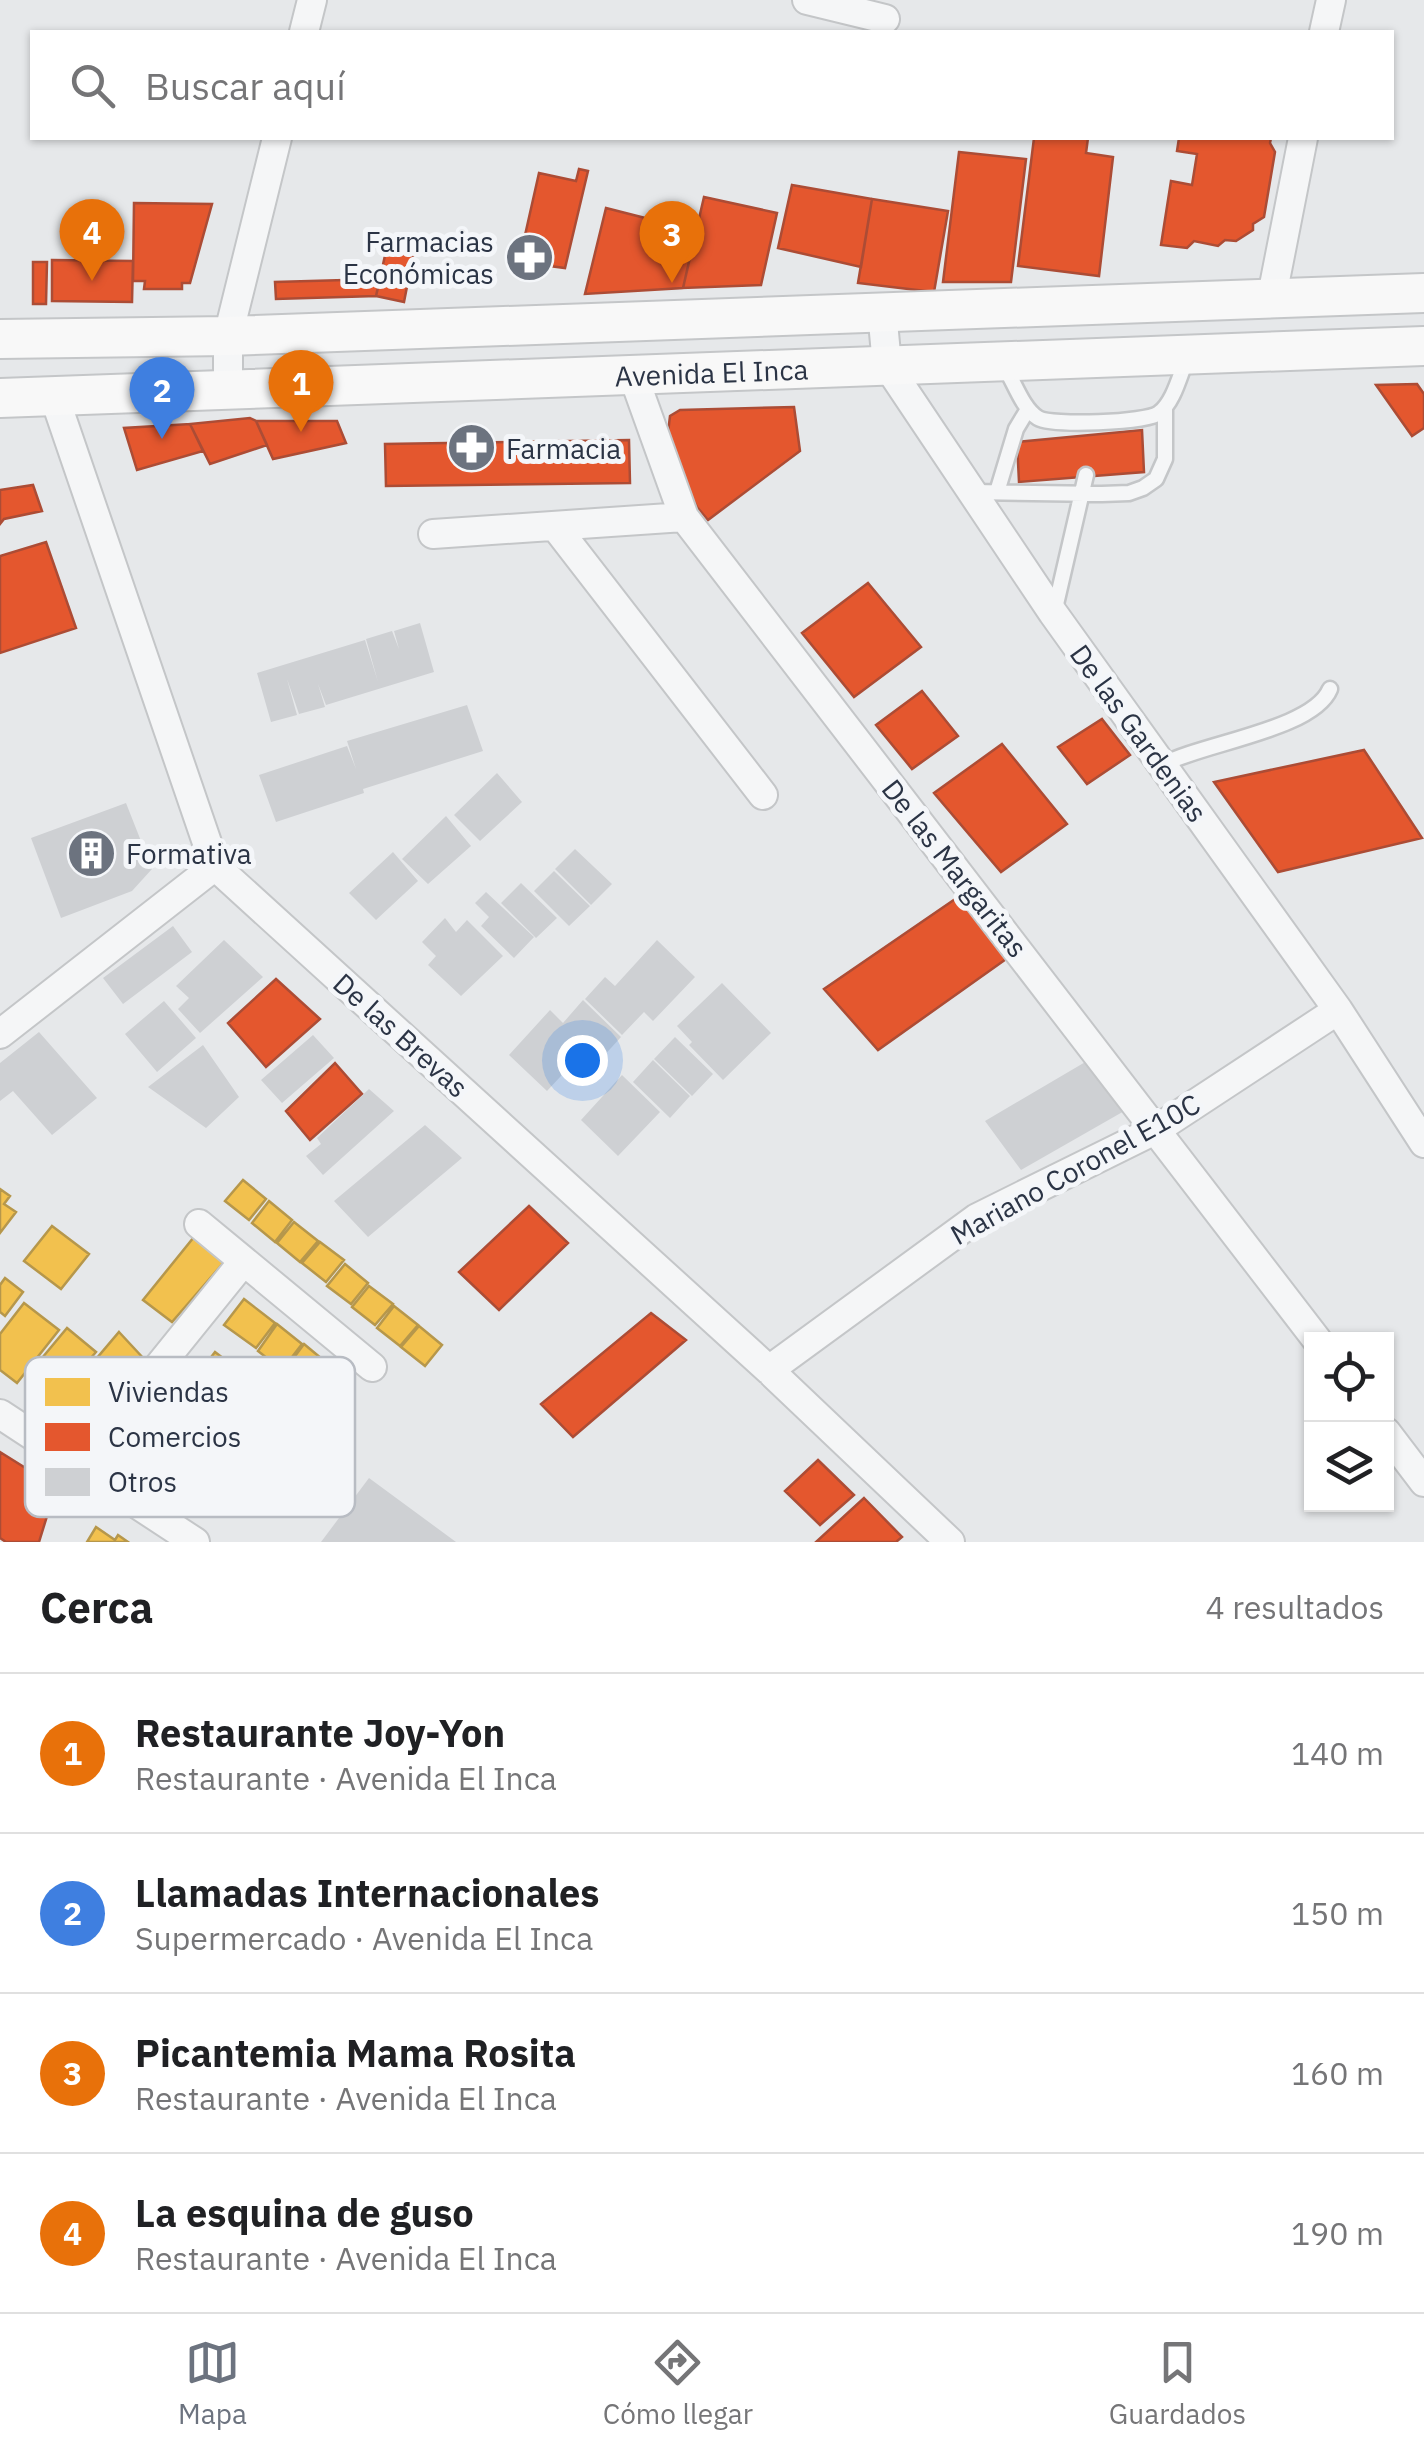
<!DOCTYPE html>
<html lang="es">
<meta charset="utf-8">
<style>
body{margin:0;font-family:"IBM Plex Sans",sans-serif;background:#f2f2f2;color:#202124}
.controls{position:absolute;right:30px;bottom:30px;display:grid;overflow:hidden;border-radius:0px;box-shadow:0 2px 8px #0004}
.controls button{width:90px;height:90px;display:grid;place-items:center;padding:0;border:0;border-bottom:2px solid #e0e0e0;background:#fff;color:#202124;font:50px sans-serif}
.you{position:absolute;left:582px;top:1060px;width:35px;height:35px;margin:-25px;border:8px solid #fff;border-radius:50%;background:#1a73e8;box-shadow:0 0 0 15px #1a73e833}
.badge{display:grid;place-items:center;width:65px;height:65px;border-radius:50%;background:#6c737f;color:#fff;font-size:32px;font-weight:700}
.pin{position:absolute;translate:-50% -82px;filter:drop-shadow(0 2px 5px #0008)}
.pin::after{content:'';position:absolute;top:52px;width:35px;height:30px;background:inherit;clip-path:polygon(0 0,100% 0,50% 100%)}
.list{margin:0;padding:0;list-style:none}
h2{display:flex;justify-content:space-between;align-items:center;height:130px;margin:0;padding:0 40px;font-size:42px}
h2 small{font-size:32px;font-weight:400;color:#757577}
.list li{display:grid;grid-template-columns:65px 1fr auto;gap:30px;align-items:center;box-sizing:border-box;height:160px;padding:0 40px;border-top:2px solid #e0e0e0}
.list b{display:block;font-size:38px;white-space:nowrap}
.list p{margin:0;font-size:32px;white-space:nowrap;color:#757577}
.list em{font-size:32px;font-style:normal;color:#757577}
.icon{flex:none;width:55px;height:55px;fill:none;stroke:currentColor;stroke-width:2;stroke-linecap:round;stroke-linejoin:round}
.map{position:relative;flex:none;width:1424px;height:1542px;overflow:hidden}
.search{position:absolute;background:#fff;box-shadow:0 2px 8px #0004;left:30px;right:30px;top:30px;height:110px;display:flex;align-items:center;gap:25px;box-sizing:border-box;padding:0 35px;border-radius:0px;color:#757577;font-size:38px}
.sheet{height:770px;background:#fff}
nav{display:flex;justify-content:space-around;align-items:center;box-sizing:border-box;height:140px;border-top:2px solid #e0e0e0;background:#fff;font-size:28px;color:#757577}
nav a{display:grid;justify-items:center;gap:5px}
nav .on{color:#6c737f}
.map>svg:first-child{display:block}
</style>
<div class="map">
<svg width="1424" height="1542" viewBox="0 0 1424 1542">
<rect width="100%" height="100%" fill="#e6e8ea"/>
<path fill="#f2c14e" stroke="#b6974b" stroke-width="2.5" d="M243,1180L266,1199L249,1220L225,1201Z
M0,1189L10,1196L4,1204L16,1212L0,1233Z
M269,1201L292,1220L275,1242L252,1223Z
M294,1222L318,1241L300,1262L277,1243Z
M52,1226L89,1254L61,1289L24,1261Z
M194,1237L226,1260L172,1322L143,1300Z
M320,1242L344,1260L326,1282L302,1263Z
M345,1264L368,1283L351,1304L327,1286Z
M5,1278L23,1292L5,1316L0,1312V1285Z
M369,1286L393,1304L375,1325L352,1307Z
M244,1299L275,1323L256,1348L224,1325Z
M24,1303L59,1330L17,1383L0,1370V1334Z
M394,1306L418,1325L400,1346L377,1328Z
M277,1324L302,1344L282,1370L258,1351Z
M419,1326L442,1345L425,1366L401,1347Z
M67,1328L96,1352L60,1394L32,1370Z
M119,1332L145,1360L85,1435L52,1411Z
M304,1344L328,1364L308,1390L284,1371Z
M215,1352L317,1430L270,1491L245,1471L238,1481L207,1459L190,1481L144,1445Z
M96,1527L115,1540L118,1535L128,1542H87Z"/>
<path fill="#e4572e" stroke="#ac4c35" stroke-width="2.5" d="M1034,138H1088L1086,153L1113,157L1099,276L1018,266Z
M1179,138H1271L1270,143L1275,152L1264,217L1253,224V230L1236,241L1225,240L1218,246L1194,241L1187,248L1161,245L1171,181L1192,185L1197,154L1177,151Z
M959,152L1026,159L1011,282H943Z
M579,169L588,171L565,268L519,262L539,173L576,181Z
M792,185L872,199L861,267L778,248Z
M704,197L777,213L761,285L683,288Z
M872,199L948,211L934,292L858,283Z
M134,203L212,204L190,283H182V289H144L145,281H133Z
M606,208L696,231L683,288L585,294Z
M386,251L413,256L404,302L376,296Z
M52,260L133,261L132,302L52,301Z
M33,262H47L46,304H33Z
M380,279L376,296L276,299L275,282Z
M1417,384L1424,394V428L1412,436L1376,385Z
M794,407L800,451L708,520L697,507L678,471L668,433L670,416L680,410Z
M250,418L256,421L267,445L210,464L190,424Z
M256,421H337L346,443L273,459Z
M190,424L203,451L137,470L124,428Z
M1142,430L1144,472L1019,482L1017,442Z
M629,440L630,483L386,486L385,444Z
M33,485L42,511L4,519L0,524V490Z
M46,542L76,628L0,653V556Z
M868,583L921,647L854,697L802,633Z
M922,691L958,736L912,769L876,725Z
M1102,719L1130,755L1087,784L1058,747Z
M1002,744L1067,824L1001,872L934,793Z
M1364,750L1422,838L1278,872L1214,782Z
M964,893L1009,957L878,1050L824,989Z
M276,979L320,1019L266,1067L228,1023Z
M335,1063L362,1094L310,1140L286,1111Z
M529,1206L568,1243L499,1310L459,1272Z
M651,1313L686,1340L573,1437L541,1404Z
M0,1452L56,1487L39,1542H6L0,1538Z
M818,1460L854,1495L820,1525L785,1491Z
M864,1498L902,1537L896,1542H816Z"/>
<path fill="#ced0d3" d="M420,623L434,672L326,705L318,684L325,707L299,714L287,679L297,715L271,722L257,673L365,640L378,682L366,639L392,631L399,649L394,631Z
M467,705L483,751L363,789L364,793L276,822L259,775L347,746L356,769L347,741Z
M497,773L522,802L480,841L454,815Z
M126,803L152,869L132,891L61,918L31,838Z
M446,816L471,846L428,884L402,859Z
M575,849L612,884L591,905L555,869Z
M393,852L418,881L376,920L349,893Z
M554,871L590,906L569,926L534,891Z
M521,883L557,918L536,938L501,903Z
M486,892L534,937L514,958L481,926L489,917L475,903Z
M445,918L456,932L467,920L503,956L461,996L428,965L436,956L422,942Z
M173,926L192,952L123,1004L103,978Z
M224,940L263,977L200,1033L178,1009L189,998L176,986Z
M657,940L695,977L653,1021L644,1012L622,1035L585,999L605,977L615,986Z
M722,983L771,1033L723,1080L689,1045L692,1042L677,1026Z
M583,1000L621,1037L601,1059L588,1047L547,1091L509,1055L550,1010L563,1023Z
M164,1001L196,1038L157,1072L125,1034Z
M39,1032L97,1098L52,1135L13,1091L0,1101V1063Z
M313,1035L334,1058L282,1103L261,1080Z
M675,1037L713,1074L692,1096L654,1059Z
M203,1045L239,1097L206,1128L148,1087Z
M653,1060L690,1096L670,1118L633,1082Z
M1087,1061L1126,1110L1021,1170L985,1121Z
M622,1075L660,1112L618,1156L581,1120Z
M369,1089L394,1111L323,1175L306,1156L321,1144L317,1138Z
M425,1125L462,1158L368,1237L334,1201Z
M369,1478L456,1542H321Z"/>
<g fill="none" stroke-linecap="round" stroke-linejoin="round">
<defs>
<path id="service" d="M1004,366C1014,381 1022,408 1038,418C1051,426 1146,423 1159,413C1174,402 1180,374 1187,358
M973,492L1102,494L1129,493L1143,488L1156,479L1165,459V408
M997,492L1016,429L1028,409
M1054,613L1086,475
M1162,765C1202,743 1313,730 1330,689"/>
<path id="minor" d="M807,0L885,19
M304,32L312,0
M1324,32L1331,0
M1271,301L1303,138
M882,311L887,365L1053,613L1338,1010L1424,1143
M633,375L684,517L1317,1340
M228,391V336L277,138
M54,396L215,866L769,1370L950,1542
M555,526L763,795
M433,534L684,517
M0,1034L215,866
M199,1224L372,1367
M769,1370L977,1218L1157,1129L1338,1010
M0,1414L195,1542
M1386,1432L1424,1482
M79,1465L243,1262"/>
<g id="secondary">
<path d="M0,339L228,336L1424,293"/>
<path id="s1" d="M0,398L1424,346"/>
</g>
</defs>
<use href="#service" stroke="#c4c6c8" stroke-width="19"/>
<use href="#minor" stroke="#c4c6c8" stroke-width="32"/>
<use href="#secondary" stroke="#c4c6c8" stroke-width="42"/>
<use href="#service" stroke="#f5f6f7" stroke-width="14"/>
<use href="#minor" stroke="#f5f6f7" stroke-width="28"/>
<use href="#secondary" stroke="#f8f8f8" stroke-width="38"/>
</g>
<defs>
<symbol id="pharmacy-disc" viewBox="-11 -11 22 22"><circle r="9.5" fill="#6c737f" stroke="#f4f6f9"/><path d="M-2-6h4v4h4v4h-4v4h-4v-4h-4v-4h4Z" fill="#fff"/></symbol>
<symbol id="building-disc" viewBox="-11 -11 22 22"><circle r="9.5" fill="#6c737f" stroke="#f4f6f9"/><path d="M-4-6H4V6H1V3H-1V6H-4ZM-2.5-4.3h1.7v1.8h-1.7ZM.8-4.3h1.7v1.8H.8ZM-2.5-1h1.7V.8h-1.7ZM.8-1h1.7V.8H.8Z" fill="#fff"/></symbol>
</defs>
<g fill-rule="evenodd">
<use href="#pharmacy-disc" x="502" y="230" width="55" height="55"/>
<use href="#pharmacy-disc" x="444" y="420" width="55" height="55"/>
<use href="#building-disc" x="64" y="826" width="55" height="55"/>
</g>
<g text-anchor="middle" dominant-baseline="central" stroke-width="10" stroke-linejoin="round" paint-order="stroke">
<g font-size="28" fill="#2b3445" stroke="#f4f6f9" text-anchor="start">
<text x="494" y="241" text-anchor="end">Farmacias<tspan x="494" dy="32">Económicas</tspan></text>
<text x="506" y="448">Farmacia</text>
<text x="126" y="853">Formativa</text>
</g>
<g font-size="28" fill="#2b3445" stroke="#f4f6f9">
<text stroke="none"><textPath href="#s1" startOffset="712">Avenida El Inca</textPath></text>
<text transform="translate(1139 733) rotate(54)">De las Gardenias</text>
<text transform="translate(955 868) rotate(52)">De las Margaritas</text>
<text transform="translate(401 1035) rotate(42)">De las Brevas</text>
<text transform="translate(1075 1169) rotate(-29)">Mariano Coronel E10C</text>
</g>
</g>
<rect x="25" y="1357" width="330" height="160" rx="15" fill="#f4f6f9" stroke="#b8bcc3" stroke-width="2.5"/>
<rect x="45" y="1378" width="45" height="28" fill="#f2c14e"/>
<rect x="45" y="1423" width="45" height="28" fill="#e4572e"/>
<rect x="45" y="1468" width="45" height="28" fill="#ced0d3"/>
<g font-size="28" fill="#2b3445">
<text x="108" y="1402">Viviendas</text>
<text x="108" y="1447">Comercios</text>
<text x="108" y="1492">Otros</text>
</g>
</svg>
<div class="controls">
<button><svg class="icon" aria-label="locate" viewBox="0 0 24 24"><circle cx="12" cy="12" r="6"/><path d="M12 2v4M12 18v4M2 12h4M18 12h4"/></svg></button>
<button><svg class="icon" aria-label="layers" viewBox="0 0 24 24"><path d="M12 4l9 5-9 5-9-5zM3 14l9 5 9-5"/></svg></button>
</div>
<div class="you"></div>
<div class="pin badge" style="left:301px;top:432px;background:#e8710a">1</div>
<div class="pin badge" style="left:162px;top:439px;background:#3f7fe0">2</div>
<div class="pin badge" style="left:672px;top:283px;background:#e8710a">3</div>
<div class="pin badge" style="left:92px;top:281px;background:#e8710a">4</div>
<div class="search"><svg class="icon" aria-label="search" viewBox="0 0 24 24"><circle cx="10" cy="10" r="6"/><path d="M15 15l6 6"/></svg>Buscar aquí</div>
</div>
<section class="sheet">
<h2>Cerca<small>4 resultados</small></h2>
<ul class="list">
<li><span class="badge" style="background:#e8710a">1</span><div><b>Restaurante Joy-Yon</b><p>Restaurante · Avenida El Inca</p></div><em>140 m</em></li>
<li><span class="badge" style="background:#3f7fe0">2</span><div><b>Llamadas Internacionales</b><p>Supermercado · Avenida El Inca</p></div><em>150 m</em></li>
<li><span class="badge" style="background:#e8710a">3</span><div><b>Picantemia Mama Rosita</b><p>Restaurante · Avenida El Inca</p></div><em>160 m</em></li>
<li><span class="badge" style="background:#e8710a">4</span><div><b>La esquina de guso</b><p>Restaurante · Avenida El Inca</p></div><em>190 m</em></li>
</ul>
</section>
<nav>
<a class="on"><svg class="icon" aria-label="map" viewBox="0 0 24 24"><path d="M3 6l6-2 6 2 6-2v14l-6 2-6-2-6 2zM9 4v14M15 6v14"/></svg>Mapa</a>
<a><svg class="icon" aria-label="directions" viewBox="0 0 24 24"><path d="M12 3l9 9-9 9-9-9zM9 14v-3h6M13 9l2 2-2 2"/></svg>Cómo llegar</a>
<a><svg class="icon" aria-label="saved" viewBox="0 0 24 24"><path d="M7 4h10v16l-5-4-5 4z"/></svg>Guardados</a>
</nav>
